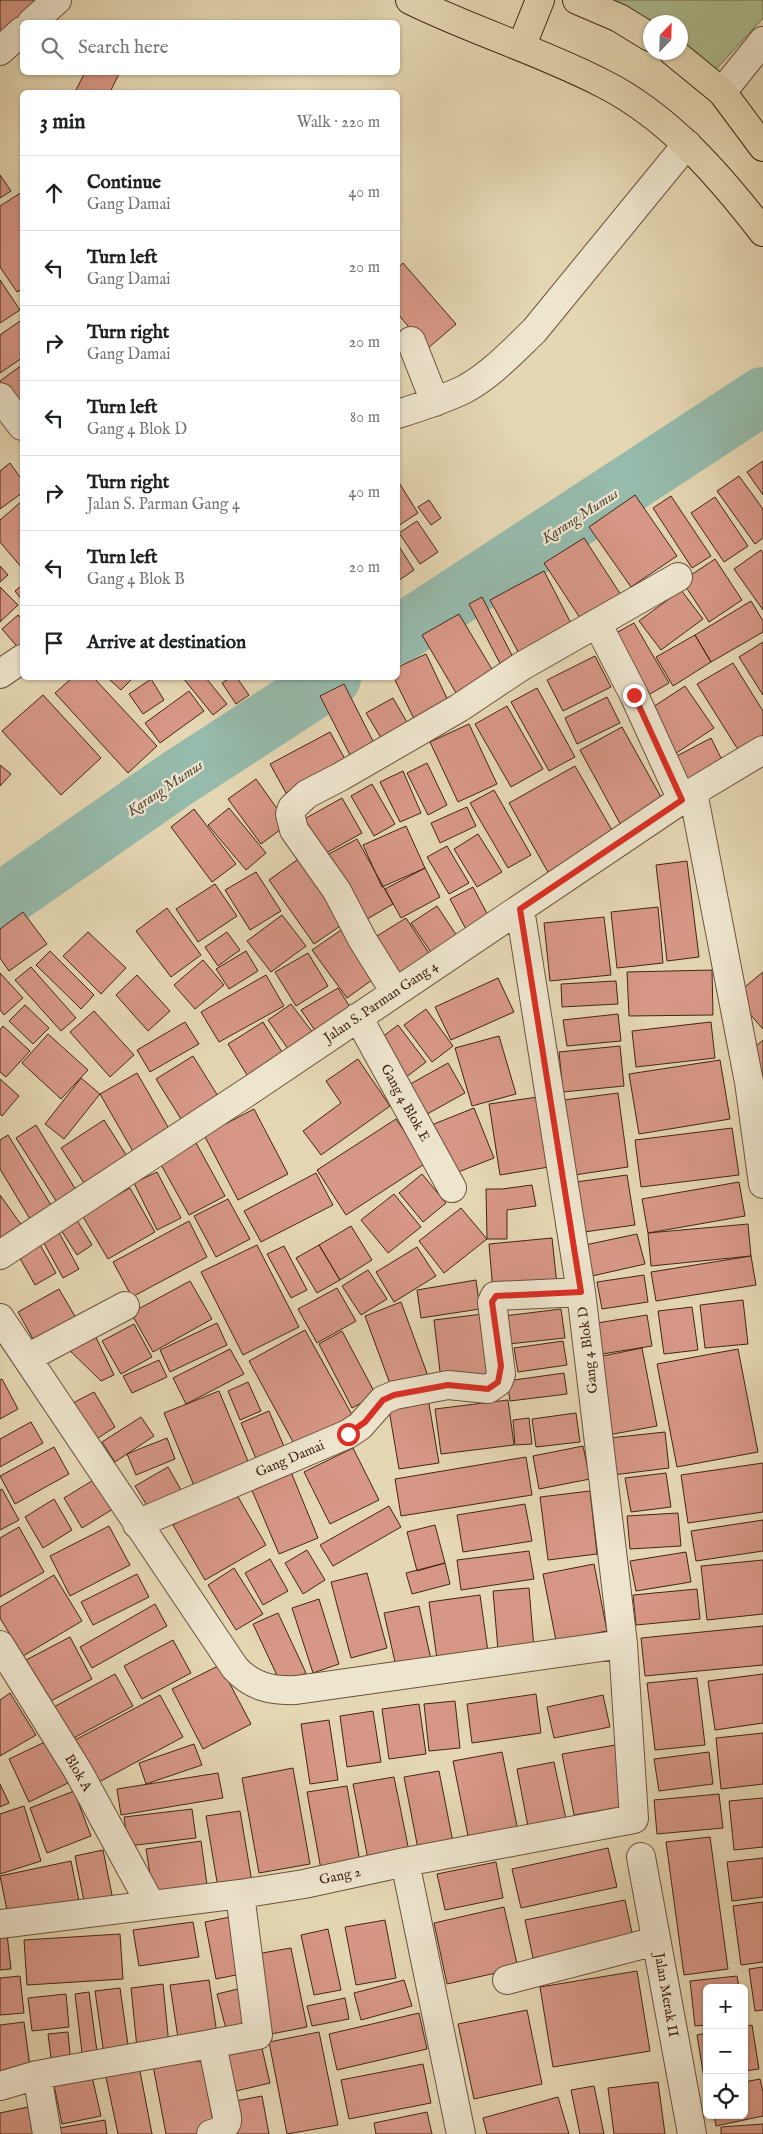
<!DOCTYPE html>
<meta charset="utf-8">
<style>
body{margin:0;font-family:"IM FELL English",serif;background:#f2f2f2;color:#202124}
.controls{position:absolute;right:15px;bottom:15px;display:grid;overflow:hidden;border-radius:8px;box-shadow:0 1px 4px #0004}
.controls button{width:45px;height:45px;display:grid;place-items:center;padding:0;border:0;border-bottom:1px solid #e0e0e0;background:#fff;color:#202124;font:25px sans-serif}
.compass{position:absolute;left:643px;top:15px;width:45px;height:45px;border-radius:50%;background:#fff;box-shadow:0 1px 4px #0004;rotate:23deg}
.stop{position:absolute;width:15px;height:15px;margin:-11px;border:4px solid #d93025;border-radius:50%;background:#fff}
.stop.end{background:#d93025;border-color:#fff;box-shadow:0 1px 5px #0008}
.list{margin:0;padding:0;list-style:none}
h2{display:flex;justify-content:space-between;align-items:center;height:65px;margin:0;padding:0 20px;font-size:21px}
h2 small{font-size:16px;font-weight:400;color:#757577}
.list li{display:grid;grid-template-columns:32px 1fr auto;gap:15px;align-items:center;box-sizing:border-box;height:75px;padding:0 20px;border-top:1px solid #e0e0e0}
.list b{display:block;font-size:19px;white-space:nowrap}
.list p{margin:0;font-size:16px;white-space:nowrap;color:#757577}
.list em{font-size:16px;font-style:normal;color:#757577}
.icon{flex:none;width:28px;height:28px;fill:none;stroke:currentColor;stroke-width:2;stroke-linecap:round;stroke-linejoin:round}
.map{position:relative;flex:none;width:763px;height:2134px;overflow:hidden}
.search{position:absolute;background:#fff;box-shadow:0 1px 4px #0004;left:20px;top:20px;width:380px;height:55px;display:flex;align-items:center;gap:12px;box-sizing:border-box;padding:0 18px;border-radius:8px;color:#757577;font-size:19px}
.panel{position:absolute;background:#fff;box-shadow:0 1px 4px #0004;left:20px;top:90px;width:380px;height:590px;border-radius:8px}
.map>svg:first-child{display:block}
</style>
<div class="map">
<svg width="763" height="2134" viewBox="0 0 763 2134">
<rect width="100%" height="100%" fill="#e5d7b3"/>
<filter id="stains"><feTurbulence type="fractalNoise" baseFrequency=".004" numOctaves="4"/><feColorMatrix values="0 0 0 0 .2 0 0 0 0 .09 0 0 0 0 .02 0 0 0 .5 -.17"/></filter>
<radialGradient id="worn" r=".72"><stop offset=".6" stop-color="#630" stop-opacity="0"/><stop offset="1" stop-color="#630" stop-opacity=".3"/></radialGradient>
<path fill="#aebf92" stroke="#787253" d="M569,0H763V18L708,78L680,52V22H650Z"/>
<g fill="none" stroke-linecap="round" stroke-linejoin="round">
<path stroke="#96baab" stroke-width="58" d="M398,635L763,396
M0,902L175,780L332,678"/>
</g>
<path fill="#d79786" stroke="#432514" d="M0,0H51L0,43Z
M85,72H120L110,92H75Z
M0,175L11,191L0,198Z
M22,192V289L17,292L0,267V206Z
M403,263L456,324L427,349L398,314V268Z
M0,280L20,310L0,323Z
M20,321L22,324V358L0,373V335Z
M22,365V415L0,384V381Z
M763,461V495L747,472Z
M10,463L22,480V493L0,509V471Z
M739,476L763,509V538L755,544L717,491Z
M398,481L418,513L398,526Z
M635,495L677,556L631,587L589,527Z
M671,496L711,556L692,568L653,508Z
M715,497L748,546L724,562L691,513Z
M429,500L441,518L431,525L418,507Z
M22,501V568L0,542V520Z
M417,521L438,552L420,564L399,533Z
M584,538L623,598L584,624L544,563Z
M398,545L414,570L398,581Z
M761,550L763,553V610L734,569Z
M715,559L742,600L709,622L682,581Z
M0,566L8,575L0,582Z
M544,571L574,629L521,657L490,600Z
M22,585V600L15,591Z
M0,587L18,605L0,622Z
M681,590L703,619L661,650L639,621Z
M482,597L517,665L504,671L469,604Z
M751,601L763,621V632L711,662L695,635Z
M459,614L496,676L459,698L422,635Z
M18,615L22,620V648L20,650L2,629Z
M634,623L669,683L643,698L607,638Z
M695,635L711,662L673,686L656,657Z
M763,642V695L739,657Z
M426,654L451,707L416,723L394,678H398V667Z
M595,656L611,687L563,711L547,680Z
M733,663L763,711V743L742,756L697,684Z
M72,678H94L157,746L128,773L55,693Z
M112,678H133L121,690L110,680Z
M183,678H206L227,704L213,715Z
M230,678H237L249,695L236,704L222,683Z
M151,679L164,700L143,714L129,694Z
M344,684L376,747L352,759L320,696Z
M685,686L714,728L675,754L647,711Z
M537,688L575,757L549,771L511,702Z
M189,691L204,711L160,743L145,723Z
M43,695L101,758L61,795L2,731Z
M607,697L620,723L577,744L565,718Z
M393,698L412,731L386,746L366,713Z
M507,706L543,769L511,787L475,724Z
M469,724L497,784L458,802L430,742Z
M622,727L666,806L623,829L580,750Z
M330,732L346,761L286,793L270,764Z
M711,738L727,770L688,789L671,759Z
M427,763L447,805L428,815L407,773Z
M0,765L11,774L0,786Z
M575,766L616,837L549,874L509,803Z
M403,771L421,813L400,822L380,782Z
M256,779L288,824L261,844L228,799Z
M372,784L395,824L374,836L351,796Z
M494,790L531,855L508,868L470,803Z
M342,798L362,833L319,857L299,822Z
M467,807L476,826L440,843L431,823Z
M229,808L266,853L246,870L208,825Z
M194,809L236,864L212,882L171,827Z
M406,826L425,868L382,887L363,845Z
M478,834L502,872L477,887L454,849Z
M357,839L393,904L362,922L325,856Z
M447,846L469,883L449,894L427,857Z
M304,855L349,920L314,944L269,880Z
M687,861L699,957L667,961L656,865Z
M425,868L440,897L401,918L385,889Z
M256,872L281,911L250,930L225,890Z
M215,884L237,916L198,942L176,909Z
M473,887L492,923L469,935L450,899Z
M437,906L461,942L435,958L411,923Z
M658,907L663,963L617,968L611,912Z
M167,908L201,955L171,977L136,931Z
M23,912L47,944L9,971L0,958V929Z
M282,915L306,946L271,972L247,941Z
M604,917L611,975L550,981L544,923Z
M406,918L436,964L398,987L369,941Z
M344,928L379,975L347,998L312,950Z
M88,932L126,968L101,994L63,956Z
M227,932L240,950L218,966L205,947Z
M50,951L94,995L81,1009L36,965Z
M246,951L258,971L229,989L216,969Z
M308,953L328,986L296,1006L275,972Z
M203,960L224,985L195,1009L174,985Z
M31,967L76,1018L61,1031L15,980Z
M712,970L713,1015L629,1016L627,972Z
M763,972V1029L734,996Z
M0,973L23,998L4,1015L0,1010Z
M137,975L170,1011L148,1031L116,995Z
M266,975L284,1006L219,1042L201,1012Z
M498,978L514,1012L451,1040L435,1007Z
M616,981L618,1004L562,1007L561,984Z
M338,988L352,1010L316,1032L301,1010Z
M291,1004L317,1038L293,1056L268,1020Z
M25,1005L49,1028L33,1044L9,1021Z
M426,1009L453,1046L432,1062L404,1025Z
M94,1011L134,1055L110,1077L70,1032Z
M618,1014L621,1041L567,1046L563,1020Z
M185,1022L199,1044L150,1072L137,1050Z
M263,1022L287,1060L252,1083L228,1044Z
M711,1022L715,1058L636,1067L632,1031Z
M398,1025L426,1062L401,1081L373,1044Z
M3,1026L30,1051L6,1077L0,1072V1030Z
M48,1034L88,1070L61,1099L22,1063Z
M499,1036L516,1094L472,1106L455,1048Z
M763,1040V1075L746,1055Z
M620,1046L624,1086L563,1092L559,1052Z
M193,1056L223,1104L186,1127L156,1079Z
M358,1059L390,1106L321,1155L303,1131L341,1103L326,1081Z
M720,1060L730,1119L639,1134L629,1074Z
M448,1063L465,1093L420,1118L403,1088Z
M137,1073L172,1134L135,1155L100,1094Z
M81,1078L100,1094L64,1139L45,1124Z
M0,1079L19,1096L2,1116L0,1114Z
M618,1093L628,1167L574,1175L564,1100Z
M538,1097L549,1167L500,1175L489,1104Z
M474,1108L494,1158L448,1176L429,1126Z
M254,1109L288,1174L238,1200L204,1135Z
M396,1119L426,1163L346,1215L317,1170Z
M104,1120L130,1161L88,1189L61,1148Z
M36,1125L79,1195L60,1207L16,1138Z
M732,1128L739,1175L641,1187L635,1140Z
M8,1135L54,1210L33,1224L0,1169V1140Z
M195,1141L225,1196L189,1215L159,1161Z
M157,1172L181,1218L157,1230L134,1183Z
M316,1173L333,1205L261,1242L244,1211Z
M422,1174L446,1203L423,1222L399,1193Z
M627,1175L635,1225L584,1232L576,1182Z
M739,1182L745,1216L648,1233L642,1199Z
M532,1185L536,1206L507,1210V1239H487L486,1189H502Z
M130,1188L155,1232L108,1259L82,1215Z
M394,1194L421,1227L388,1253L361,1220Z
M0,1195L25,1230L0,1248Z
M228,1199L250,1239L216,1257L194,1216Z
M461,1208L487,1239L444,1273L419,1241Z
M75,1217L92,1245L77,1255L59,1227Z
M189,1221L207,1257L132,1297L113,1262Z
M748,1224L751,1256L651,1266L648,1233Z
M351,1226L372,1260L340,1280L319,1245Z
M56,1227L79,1269L63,1278L40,1236Z
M637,1234L645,1264L592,1276L585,1245Z
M552,1238L557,1285L493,1291L489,1244Z
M38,1241L56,1273L35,1285L17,1253Z
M257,1245L299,1327L243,1355L201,1272Z
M319,1245L340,1280L317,1293L296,1258Z
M284,1246L307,1290L291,1298L267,1254Z
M417,1247L436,1276L394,1302L376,1272Z
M751,1256L756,1285L656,1301L651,1272Z
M368,1270L387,1299L361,1315L342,1286Z
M644,1275L648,1302L602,1309L597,1282Z
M476,1280L480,1309L421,1318L417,1290Z
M190,1281L212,1319L153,1352L131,1313Z
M337,1288L356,1321L317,1343L298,1309Z
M59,1289L80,1325L38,1348L18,1312Z
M743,1300L748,1344L705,1348L700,1305Z
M401,1302L429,1379L393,1392L365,1316Z
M692,1307L698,1350L664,1354L658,1311Z
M561,1309L565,1338L499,1345L496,1317Z
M491,1313L499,1373L441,1380L434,1320Z
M647,1315L652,1346L602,1354L597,1323Z
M217,1323L227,1345L170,1372L160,1350Z
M134,1324L152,1357L121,1374L102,1341Z
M92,1329L114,1375L101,1381L63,1344Z
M305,1330L355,1420L298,1451L249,1361Z
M342,1331L376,1395L352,1408L319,1344Z
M563,1341L567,1365L518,1372L514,1348Z
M642,1348L657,1426L608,1435L593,1358Z
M230,1349L244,1374L186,1404L173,1378Z
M738,1349L758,1452L677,1467L657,1364Z
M159,1360L167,1377L132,1393L123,1376Z
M564,1373L567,1394L510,1401L507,1381Z
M2,1379L18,1409L0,1419V1380Z
M248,1382L261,1411L240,1420L228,1391Z
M219,1391L252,1471L197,1493L164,1413Z
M94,1392L115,1427L95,1440L73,1403Z
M428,1398L439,1463L399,1469L388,1404Z
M508,1400L514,1445L441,1454L435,1409Z
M269,1411L288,1456L260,1468L241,1423Z
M576,1413L580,1442L536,1447L532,1419Z
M141,1417L154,1436L115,1462L102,1442Z
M529,1418L532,1444L515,1445L513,1420Z
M31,1422L43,1443L0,1467V1439Z
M665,1432L669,1468L613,1475L609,1438Z
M167,1438L175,1459L136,1475L127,1454Z
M583,1446L590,1479L539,1489L533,1456Z
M54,1447L69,1474L15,1504L0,1476Z
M353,1448L379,1500L330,1524L304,1472Z
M526,1457L532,1495L401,1516L395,1479Z
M763,1463V1512L688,1523L681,1475Z
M168,1467L184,1495L152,1514L135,1486Z
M291,1472L318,1538L279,1554L251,1488Z
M666,1473L671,1507L631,1512L625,1478Z
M95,1479L113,1509L82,1528L64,1498Z
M2,1489L19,1520L0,1530V1490Z
M234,1490L266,1545L205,1580L173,1525Z
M590,1491L597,1554L548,1560L540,1497Z
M54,1499L72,1530L43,1548L25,1517Z
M525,1504L532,1541L463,1552L457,1515Z
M389,1506L401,1527L333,1566L320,1545Z
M678,1513L681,1546L630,1549L627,1516Z
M763,1520V1551L696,1561L691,1531Z
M435,1525L445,1563L417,1571L407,1532Z
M109,1526L130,1565L70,1596L50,1556Z
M19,1527L44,1572L0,1597V1538Z
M307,1550L325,1580L303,1594L285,1563Z
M529,1551L534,1579L461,1590L457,1560Z
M686,1552L691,1582L636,1591L630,1561Z
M270,1559L288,1591L263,1605L245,1573Z
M763,1560V1614L707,1620L701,1566Z
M445,1563L450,1584L412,1594L406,1573Z
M594,1564L607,1631L556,1641L543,1574Z
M234,1568L263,1614L236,1630L208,1585Z
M367,1573L387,1648L351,1658L331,1582Z
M137,1574L149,1597L93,1625L81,1602Z
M54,1575L82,1621L23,1656L0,1618V1607Z
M529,1588L534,1648L498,1650L493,1591Z
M697,1589L700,1619L636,1625L633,1595Z
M480,1595L488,1652L437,1659L429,1602Z
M319,1599L339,1664L313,1673L292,1608Z
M155,1604L167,1626L92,1668L80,1647Z
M419,1606L432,1664L397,1671L384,1613Z
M278,1613L306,1673L281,1684L253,1624Z
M763,1626V1665L645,1676L641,1638Z
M70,1637L92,1679L49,1702L26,1660Z
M173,1640L191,1673L142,1699L124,1666Z
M220,1665L251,1724L203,1749L172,1689Z
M115,1674L133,1706L70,1740L52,1708Z
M763,1674V1723L715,1730L708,1681Z
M697,1678L705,1745L655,1750L647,1683Z
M10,1693L36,1735L0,1756V1700Z
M536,1694L541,1733L472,1743L467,1704Z
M160,1695L183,1737L99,1782L75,1740Z
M603,1695L610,1727L554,1738L547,1707Z
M455,1701L460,1748L429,1751L424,1704Z
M419,1704L426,1754L389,1759L382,1709Z
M373,1711L381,1762L347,1767L340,1716Z
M329,1720L338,1780L310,1784L301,1724Z
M763,1733V1784L721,1789L716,1738Z
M47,1741L68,1783L29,1802L9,1759Z
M194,1744L202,1765L146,1784L139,1763Z
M615,1745L627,1806L574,1815L562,1754Z
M502,1752L518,1831L469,1841L453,1761Z
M709,1752L713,1784L659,1791L654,1759Z
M554,1762L567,1824L529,1832L517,1769Z
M293,1768L310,1864L259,1873L242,1778Z
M439,1771L453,1842L418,1849L404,1777Z
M218,1773L223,1798L121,1815L117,1789Z
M394,1777L410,1856L369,1864L353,1784Z
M0,1784L9,1803L0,1807Z
M347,1786L361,1868L322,1875L307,1792Z
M74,1791L91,1836L47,1853L30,1808Z
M719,1794L723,1828L657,1834L654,1800Z
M763,1798V1847L734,1850L729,1801Z
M24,1806L41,1861L0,1874V1814Z
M192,1809L196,1838L128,1846L124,1817Z
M240,1811L252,1882L218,1888L206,1816Z
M710,1837L728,1969L684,1975L666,1842Z
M201,1841L208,1892L154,1899L146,1849Z
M608,1848L617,1887L521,1908L512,1869Z
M103,1850L113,1900L85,1906L75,1856Z
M763,1858V1897L732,1901L727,1862Z
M71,1861L79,1901L8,1915L0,1876Z
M496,1862L503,1898L445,1910L437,1874Z
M625,1900L633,1937L533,1958L525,1920Z
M763,1902V1962L741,1965L733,1906Z
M504,1907L518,1968L447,1984L434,1923Z
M230,1917L241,1974L216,1979L205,1922Z
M385,1920L396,1978L356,1985L345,1927Z
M193,1922L199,1957L139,1966L133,1930Z
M328,1929L341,1990L314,1995L301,1935Z
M7,1934L11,1969L0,1970V1935Z
M120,1934L123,1979L27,1985L24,1940Z
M291,1948L307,2027L266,2035L251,1955Z
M763,1967V2010L755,2011L749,1969Z
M637,1971L650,2051L553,2067L540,1987Z
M20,1976L24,2013L0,2015V1978Z
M737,1976L739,1988H707V2025L695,2026L690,1981Z
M209,1980L217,2034L178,2038L170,1985Z
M404,1980L412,2006L361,2020L354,1993Z
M163,1984L169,2045L137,2048L131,1988Z
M120,1988L129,2052L104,2055L95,1991Z
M242,1988L251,2027L227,2033L217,1994Z
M89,1992L98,2059L83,2061L75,1994Z
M66,1994L69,2027L32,2031L28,1998Z
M345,1998L349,2019L312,2026L307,2006Z
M527,2010L542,2084L474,2099L458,2024Z
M419,2013L427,2049L337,2070L329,2034Z
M24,2022L31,2074L0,2077V2025Z
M752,2025L759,2069L744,2071V2027Z
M68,2032L71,2064L52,2066L48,2034Z
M319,2032L338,2125L287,2134L269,2042Z
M707,2033V2077L704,2078L697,2035Z
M261,2044L270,2083L232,2092L223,2053Z
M199,2046L215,2132L204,2134H166L151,2055Z
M138,2061L152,2134H118L104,2068Z
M423,2064L431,2103L349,2119L341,2080Z
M91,2072L101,2116L62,2124L53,2080Z
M760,2079L763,2092V2116L716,2126L714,2115H744V2082Z
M658,2082L665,2134H614L608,2088Z
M594,2086L604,2134H580L571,2090Z
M262,2096L269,2134H231L225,2103Z
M558,2097L569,2134H487L483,2118Z
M28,2107L33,2134H0V2113Z
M427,2112L432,2134H376L374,2123Z
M105,2120L107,2134H60L59,2128Z
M763,2124V2134H721V2127Z"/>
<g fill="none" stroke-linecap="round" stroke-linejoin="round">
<defs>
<path id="minor" d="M32,22L57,0
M0,51L22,31
M722,92L763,41
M411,341L435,402
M0,397L22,426
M398,414C420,407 442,400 463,390C490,376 512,352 534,331L687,144
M597,623L634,695L682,800
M0,674L22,659
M693,792L749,1082L763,1184
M395,992L362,939L337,891L294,830L290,814L292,808L307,794L340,777L459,708L522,666L678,577
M358,1017L452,1188
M0,1255L252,1089L693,792L763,750
M0,1318L235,1668C252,1687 272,1691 296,1690L623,1644
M27,1358L125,1306
M137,1524L348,1434L360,1426L383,1400L395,1395L448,1385L488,1389L498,1382L501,1374L492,1302L495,1296L581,1292
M0,1645L78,1771L151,1905
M641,1857L692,2134
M405,1862L634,1819L623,1644L581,1292L520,909
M0,1924L240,1894L304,1884L405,1862L461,2134
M507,1980L656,1941
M205,2045L258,2035L240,1894
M37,2075L47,2134
M0,2086L37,2075L205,2045L208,2046L214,2054L227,2117V2122L221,2131L211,2134"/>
<path id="primary" d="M410,0C473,31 540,51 602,83C668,116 719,175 763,232
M577,0L619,18L650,37
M524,47L526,35L540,0
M673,52L722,92L763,147"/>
</defs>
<use href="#minor" stroke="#6c523c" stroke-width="30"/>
<use href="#primary" stroke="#432514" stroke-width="30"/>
<use href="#minor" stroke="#eee5ce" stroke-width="28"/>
<use href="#primary" stroke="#e5d7b3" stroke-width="28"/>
</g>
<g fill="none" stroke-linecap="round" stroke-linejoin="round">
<path stroke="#d93025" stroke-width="6" d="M348,1434L365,1422L383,1400L394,1395L448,1385L488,1389L498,1382L501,1366L492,1302L496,1296L581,1292L520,909L682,800L634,695"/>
</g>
<g text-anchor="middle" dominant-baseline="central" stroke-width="4.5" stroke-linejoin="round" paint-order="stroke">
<g font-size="14" fill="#432514" stroke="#eee5ce">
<text transform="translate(381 1002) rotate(-34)">Jalan S. Parman Gang 4</text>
<text transform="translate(405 1103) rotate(61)">Gang 4 Blok E</text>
<text transform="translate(588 1350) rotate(-97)">Gang 4 Blok D</text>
<text transform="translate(290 1459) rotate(-23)">Gang Damai</text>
<text transform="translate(78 1773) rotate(60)">Blok A</text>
<text transform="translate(340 1876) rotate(-12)">Gang 2</text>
<text transform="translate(666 1995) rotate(80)">Jalan Merak II</text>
</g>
<g font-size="15" font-style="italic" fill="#584a3a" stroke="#eee5ce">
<text transform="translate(580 516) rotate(-33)">Karang Mumus</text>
<text transform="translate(165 788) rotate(-34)">Karang Mumus</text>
</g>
</g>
<rect width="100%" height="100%" filter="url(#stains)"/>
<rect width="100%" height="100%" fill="url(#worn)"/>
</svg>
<div class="controls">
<button>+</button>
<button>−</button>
<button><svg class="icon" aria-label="locate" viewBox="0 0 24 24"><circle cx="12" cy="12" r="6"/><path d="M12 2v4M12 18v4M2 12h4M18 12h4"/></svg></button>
</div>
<svg class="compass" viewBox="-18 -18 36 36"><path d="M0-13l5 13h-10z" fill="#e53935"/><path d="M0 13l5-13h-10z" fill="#757577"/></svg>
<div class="stop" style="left:348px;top:1434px"></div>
<div class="stop end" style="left:634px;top:695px"></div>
<div class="search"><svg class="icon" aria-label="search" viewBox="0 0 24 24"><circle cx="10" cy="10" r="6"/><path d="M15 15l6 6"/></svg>Search here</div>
<section class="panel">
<h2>3 min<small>Walk · 220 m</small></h2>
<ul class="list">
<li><svg class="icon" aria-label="ahead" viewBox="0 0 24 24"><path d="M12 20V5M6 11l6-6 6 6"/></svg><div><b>Continue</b><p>Gang Damai</p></div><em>40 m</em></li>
<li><svg class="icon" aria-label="left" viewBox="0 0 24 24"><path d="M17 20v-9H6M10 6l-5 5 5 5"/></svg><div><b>Turn left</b><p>Gang Damai</p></div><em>20 m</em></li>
<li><svg class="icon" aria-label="right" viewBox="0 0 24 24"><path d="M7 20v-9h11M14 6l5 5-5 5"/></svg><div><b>Turn right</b><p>Gang Damai</p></div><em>20 m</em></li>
<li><svg class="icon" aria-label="left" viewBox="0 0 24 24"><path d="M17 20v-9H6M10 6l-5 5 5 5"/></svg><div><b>Turn left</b><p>Gang 4 Blok D</p></div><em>80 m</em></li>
<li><svg class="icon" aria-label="right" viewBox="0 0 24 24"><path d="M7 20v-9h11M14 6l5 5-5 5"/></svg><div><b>Turn right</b><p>Jalan S. Parman Gang 4</p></div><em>40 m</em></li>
<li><svg class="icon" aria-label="left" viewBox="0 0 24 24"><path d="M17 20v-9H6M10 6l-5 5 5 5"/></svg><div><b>Turn left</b><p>Gang 4 Blok B</p></div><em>20 m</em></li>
<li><svg class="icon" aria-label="arrive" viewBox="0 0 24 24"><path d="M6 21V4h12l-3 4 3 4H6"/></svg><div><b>Arrive at destination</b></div></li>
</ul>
</section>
</div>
